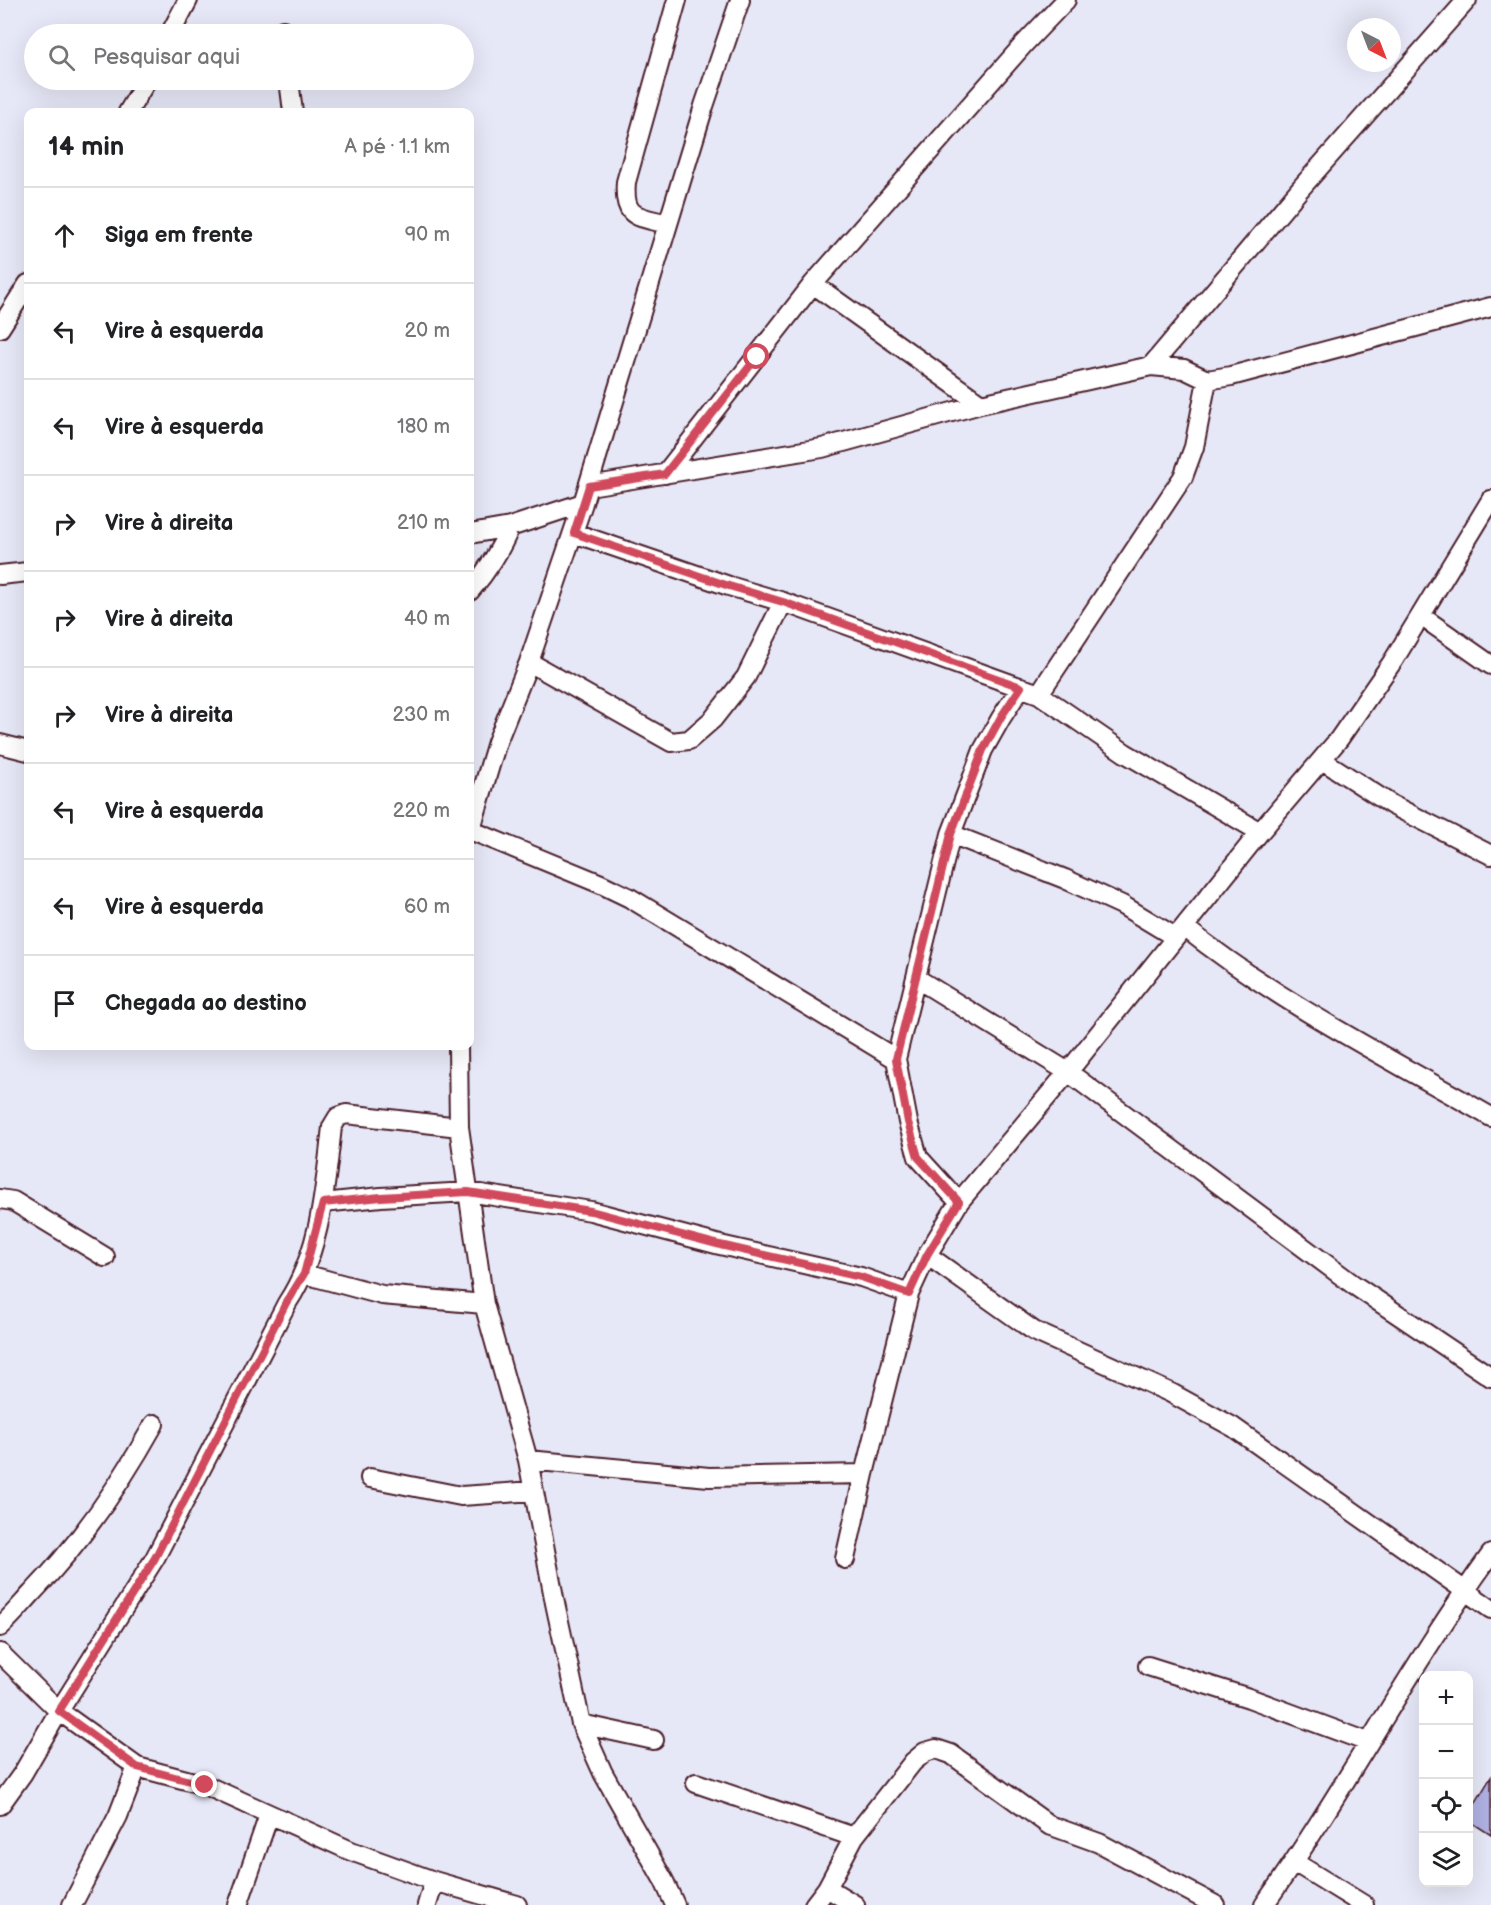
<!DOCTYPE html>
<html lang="pt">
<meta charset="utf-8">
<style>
body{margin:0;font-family:"Balsamiq Sans",sans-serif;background:#f2f2f2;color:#202124}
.controls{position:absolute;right:18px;bottom:18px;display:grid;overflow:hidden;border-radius:12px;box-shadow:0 6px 24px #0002}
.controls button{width:54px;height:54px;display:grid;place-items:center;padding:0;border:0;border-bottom:2px solid #e0e0e0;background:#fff;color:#202124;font:30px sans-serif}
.compass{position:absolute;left:1347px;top:18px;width:54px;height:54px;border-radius:50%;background:#fff;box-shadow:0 6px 24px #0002;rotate:138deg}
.stop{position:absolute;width:18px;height:18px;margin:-14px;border:4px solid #d1495b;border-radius:50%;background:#fff}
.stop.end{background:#d1495b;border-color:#fff;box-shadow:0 2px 6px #0008}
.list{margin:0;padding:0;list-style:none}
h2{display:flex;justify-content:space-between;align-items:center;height:78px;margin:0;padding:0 24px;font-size:26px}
h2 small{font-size:20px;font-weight:400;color:#757577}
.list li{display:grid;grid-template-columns:39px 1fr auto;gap:18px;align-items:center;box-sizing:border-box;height:96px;padding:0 24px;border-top:2px solid #e0e0e0}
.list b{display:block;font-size:22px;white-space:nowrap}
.list em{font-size:20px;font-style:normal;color:#757577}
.icon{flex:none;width:33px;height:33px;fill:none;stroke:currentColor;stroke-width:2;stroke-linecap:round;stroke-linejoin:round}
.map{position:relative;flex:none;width:1491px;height:1905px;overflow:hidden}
.search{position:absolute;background:#fff;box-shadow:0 6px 24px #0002;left:24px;top:24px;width:450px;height:66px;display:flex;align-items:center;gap:15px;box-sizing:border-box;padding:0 21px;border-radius:33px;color:#757577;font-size:22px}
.panel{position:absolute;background:#fff;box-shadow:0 6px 24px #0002;left:24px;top:108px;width:450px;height:942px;border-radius:12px}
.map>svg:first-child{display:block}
</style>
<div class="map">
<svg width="1491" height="1905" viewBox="0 0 1491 1905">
<rect width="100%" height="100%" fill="#e7e8f7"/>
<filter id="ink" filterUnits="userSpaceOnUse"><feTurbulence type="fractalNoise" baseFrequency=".0167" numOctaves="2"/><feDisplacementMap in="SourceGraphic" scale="12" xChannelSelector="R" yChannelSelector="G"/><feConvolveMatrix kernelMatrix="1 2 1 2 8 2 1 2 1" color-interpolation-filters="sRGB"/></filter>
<g filter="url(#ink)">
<path fill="#afb2e3" stroke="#4a1f2b" stroke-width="1.5" d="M1491,1777V1835L1468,1820V1815Z"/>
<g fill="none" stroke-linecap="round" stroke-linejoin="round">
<defs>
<path id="minor" d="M283,30V34
M170,34L188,0
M289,80L293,112
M128,112L147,80
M668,224C637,216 623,219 626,182L677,0
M813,284L981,404
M0,328L28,284
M1151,366L1300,189L1467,0
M665,474L813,284L1024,44L1066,0
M589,486L822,448L981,404L1151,366L1184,369L1207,380L1231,376L1491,307
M574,533L729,586L783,602L1039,694L1125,753L1260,832
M470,534L510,527L583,503
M0,575L28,572
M470,591C487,571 500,552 510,527
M1421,616L1491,665
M529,662L671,742L689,740L713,719L746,677L783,602
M1039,694L1183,477L1194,447L1207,380
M0,744L28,751
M1322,760L1392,805L1491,855
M470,830L601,884L630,898L896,1059
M470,832L497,742L529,662L583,503L704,106L740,0
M951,834L1065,879L1122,905L1175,937
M1184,927C1278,1002 1387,1057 1491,1117
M916,978L1068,1072L1354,1285L1491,1377
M458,1046L459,1127L484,1304L528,1460L555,1603L581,1724L603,1773L664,1881L675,1905
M0,1199L13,1201L105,1257
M959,1202L918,1157L908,1122L896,1059L951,834L983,750L1001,718L1021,687
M323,1203L381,1197L468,1192L591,1211L720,1245L861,1277L909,1294
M927,1255L1034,1331L1171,1393L1233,1427L1491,1609
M304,1274L382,1295L484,1304
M528,1460L709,1477L864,1474
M370,1478L461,1496L534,1491
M845,1559L864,1474L909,1294L927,1255L959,1202L1068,1072L1260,832L1339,739L1393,661L1491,500
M0,1627C12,1616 21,1605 32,1593C80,1543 120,1485 154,1424
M0,1653L59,1711L137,1767L205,1785L351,1851L434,1881L517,1905
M1148,1666L1249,1698L1368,1742
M581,1724L654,1740
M696,1783L854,1837
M0,1805L23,1773L59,1711L155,1558L287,1303C321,1252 325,1187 332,1127L338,1117L346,1114L459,1127
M1294,1862L1364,1905
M827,1888L855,1905
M72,1905L118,1816L137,1767
M238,1905L269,1815
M427,1905L434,1881
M814,1905L827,1888L854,1837L913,1762L925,1752L936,1749L951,1754L1049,1825L1099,1843L1215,1905
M1264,1905C1345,1791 1409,1667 1491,1554"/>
</defs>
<use href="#minor" stroke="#4a1f2b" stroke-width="22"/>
<use href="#minor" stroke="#fff" stroke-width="18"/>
</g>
</g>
<g fill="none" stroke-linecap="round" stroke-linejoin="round" filter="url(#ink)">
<path stroke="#d1495b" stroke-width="8" d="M205,1785L137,1767L59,1711L155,1558L286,1303L304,1274L323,1203L381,1197L468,1192L591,1211L720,1245L861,1277L909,1294L927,1255L959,1202L918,1157L908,1122L896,1059L951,834L983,750L1001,717L1021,687L783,602L729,586L574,533L589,486L665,474L757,357"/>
</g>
</svg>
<div class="controls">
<button>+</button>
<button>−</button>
<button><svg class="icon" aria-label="locate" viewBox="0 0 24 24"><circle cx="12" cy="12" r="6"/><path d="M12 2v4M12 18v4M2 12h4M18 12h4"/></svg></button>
<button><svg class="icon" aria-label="layers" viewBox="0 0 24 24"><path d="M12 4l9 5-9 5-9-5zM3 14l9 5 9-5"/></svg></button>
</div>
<svg class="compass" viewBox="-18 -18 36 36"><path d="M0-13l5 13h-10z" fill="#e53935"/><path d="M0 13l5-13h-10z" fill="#757577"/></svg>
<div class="stop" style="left:757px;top:357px"></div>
<div class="stop end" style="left:205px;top:1785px"></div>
<div class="search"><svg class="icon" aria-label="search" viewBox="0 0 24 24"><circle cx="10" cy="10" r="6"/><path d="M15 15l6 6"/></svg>Pesquisar aqui</div>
<section class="panel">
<h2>14 min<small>A pé · 1.1 km</small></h2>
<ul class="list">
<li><svg class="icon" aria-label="ahead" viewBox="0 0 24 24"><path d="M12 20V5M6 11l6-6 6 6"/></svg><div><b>Siga em frente</b></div><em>90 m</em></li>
<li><svg class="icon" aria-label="left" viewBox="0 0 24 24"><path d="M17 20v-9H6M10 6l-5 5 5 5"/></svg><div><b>Vire à esquerda</b></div><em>20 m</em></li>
<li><svg class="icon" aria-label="left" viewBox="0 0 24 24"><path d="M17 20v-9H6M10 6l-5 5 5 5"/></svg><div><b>Vire à esquerda</b></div><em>180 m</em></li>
<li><svg class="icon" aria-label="right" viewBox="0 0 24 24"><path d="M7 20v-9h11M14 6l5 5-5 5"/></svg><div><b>Vire à direita</b></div><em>210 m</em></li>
<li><svg class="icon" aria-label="right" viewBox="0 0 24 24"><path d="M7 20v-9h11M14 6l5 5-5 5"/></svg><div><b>Vire à direita</b></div><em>40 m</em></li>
<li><svg class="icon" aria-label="right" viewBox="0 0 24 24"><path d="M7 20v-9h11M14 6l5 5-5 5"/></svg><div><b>Vire à direita</b></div><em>230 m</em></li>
<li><svg class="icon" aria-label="left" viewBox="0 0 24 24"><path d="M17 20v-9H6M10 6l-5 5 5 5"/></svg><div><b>Vire à esquerda</b></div><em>220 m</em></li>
<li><svg class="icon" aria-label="left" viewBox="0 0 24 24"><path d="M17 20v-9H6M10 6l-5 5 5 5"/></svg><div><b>Vire à esquerda</b></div><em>60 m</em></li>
<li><svg class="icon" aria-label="arrive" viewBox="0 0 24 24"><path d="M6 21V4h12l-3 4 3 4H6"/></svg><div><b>Chegada ao destino</b></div></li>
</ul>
</section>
</div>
